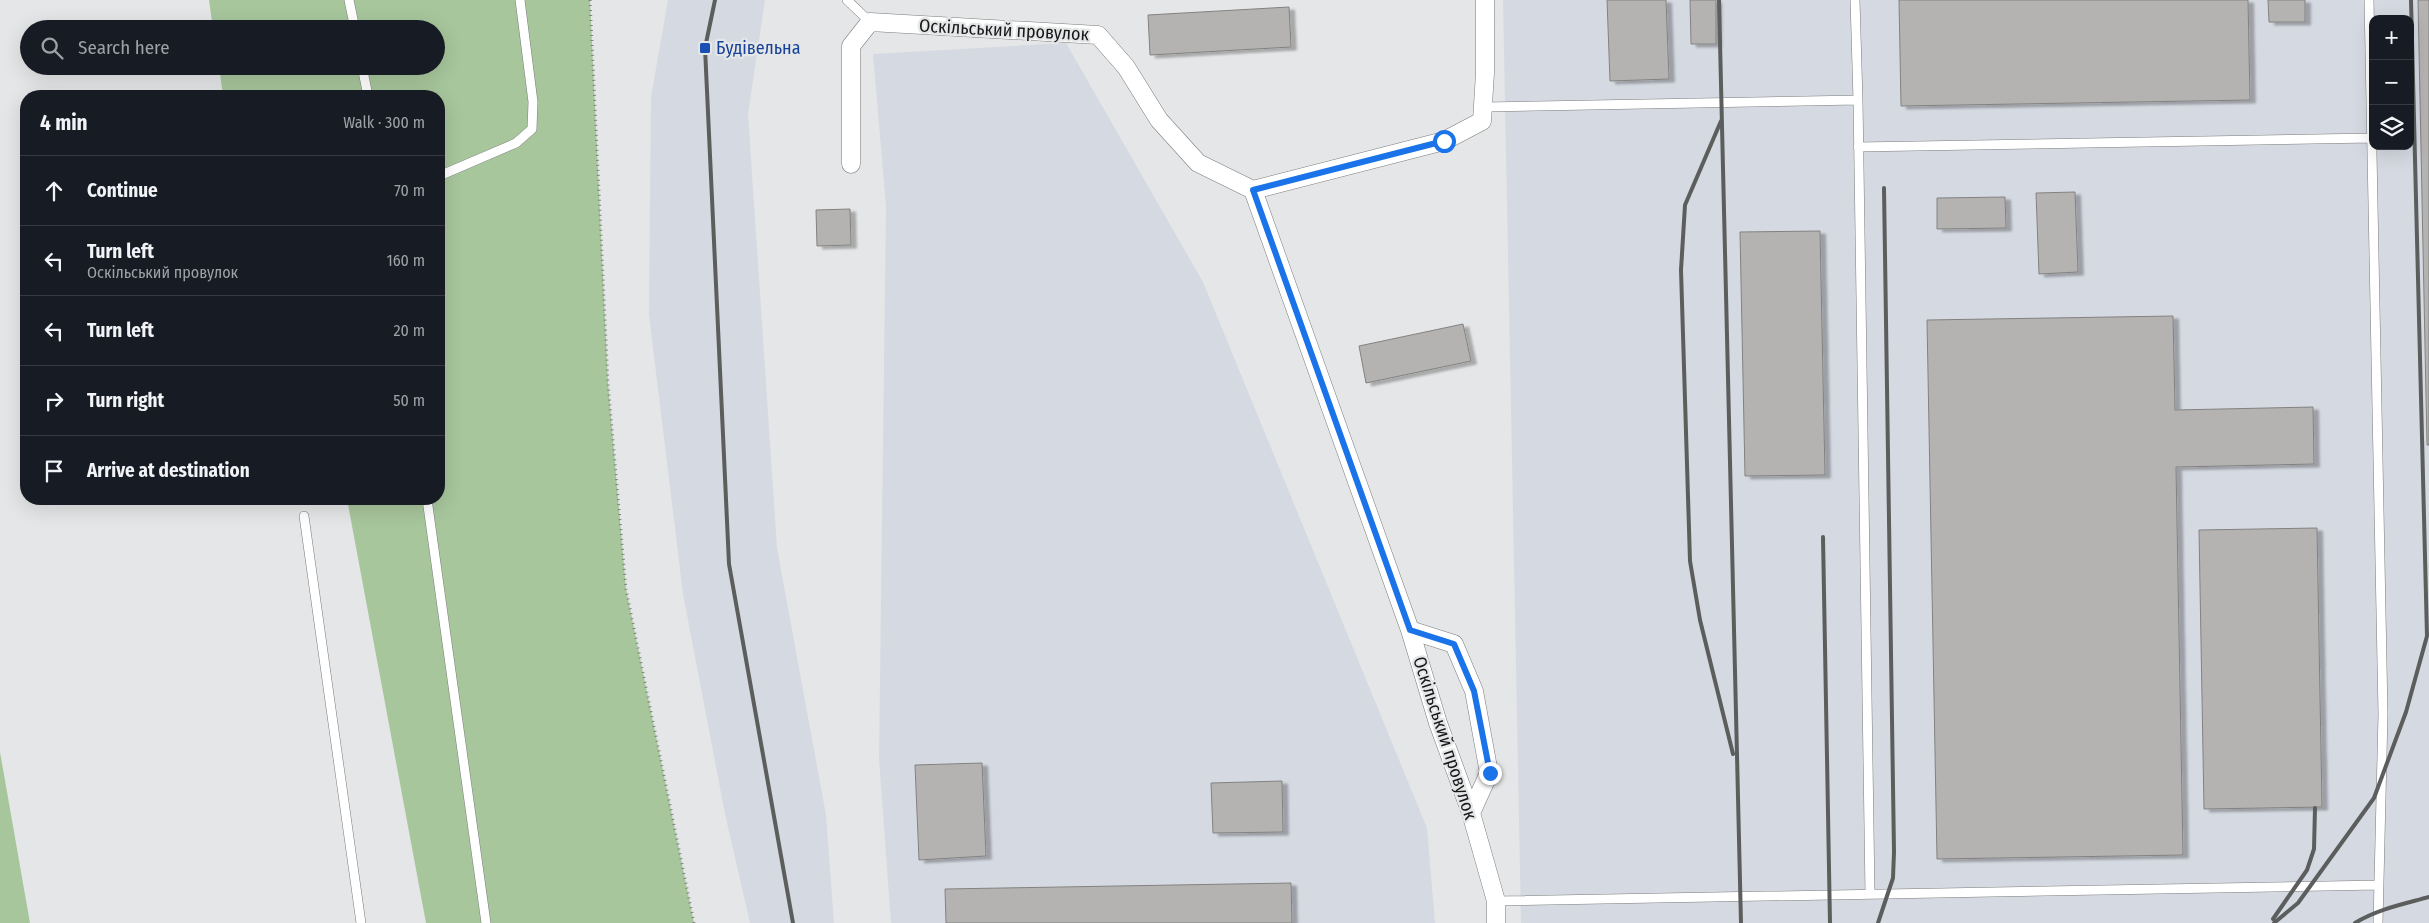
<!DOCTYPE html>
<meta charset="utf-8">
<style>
body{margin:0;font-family:"Fira Sans Condensed",sans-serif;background:#242831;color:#f1f3f6}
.controls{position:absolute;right:15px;top:15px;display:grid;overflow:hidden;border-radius:10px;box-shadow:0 5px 20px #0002}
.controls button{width:45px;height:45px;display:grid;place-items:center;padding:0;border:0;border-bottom:1px solid #363941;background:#171b24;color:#f1f3f6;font:25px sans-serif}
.stop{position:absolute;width:15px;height:15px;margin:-11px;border:4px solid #1a73e8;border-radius:50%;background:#fff}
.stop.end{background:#1a73e8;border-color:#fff;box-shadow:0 1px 5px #0008}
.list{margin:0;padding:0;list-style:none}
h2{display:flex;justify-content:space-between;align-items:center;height:65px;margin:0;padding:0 20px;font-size:21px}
h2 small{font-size:16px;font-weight:400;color:#9ea1a6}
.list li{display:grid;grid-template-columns:32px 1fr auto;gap:15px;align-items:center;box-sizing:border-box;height:70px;padding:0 20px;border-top:1px solid #363941}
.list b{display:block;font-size:19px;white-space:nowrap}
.list p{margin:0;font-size:16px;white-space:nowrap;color:#9ea1a6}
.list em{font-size:16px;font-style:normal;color:#9ea1a6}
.icon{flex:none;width:28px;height:28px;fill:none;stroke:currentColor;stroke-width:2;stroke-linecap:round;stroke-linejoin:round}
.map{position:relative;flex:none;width:2429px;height:923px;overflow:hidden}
.search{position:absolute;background:#171b24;box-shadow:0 5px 20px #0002;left:20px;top:20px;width:425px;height:55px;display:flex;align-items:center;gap:12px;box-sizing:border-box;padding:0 18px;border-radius:28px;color:#9ea1a6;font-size:19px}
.panel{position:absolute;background:#171b24;box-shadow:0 5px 20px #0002;left:20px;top:90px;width:425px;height:415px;border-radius:20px}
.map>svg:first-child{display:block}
</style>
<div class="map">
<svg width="2429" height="923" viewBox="0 0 2429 923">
<defs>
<filter id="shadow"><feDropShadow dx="5.5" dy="3" stdDeviation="1" flood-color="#0004"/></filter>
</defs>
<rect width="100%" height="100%" fill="#e5e6e7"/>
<path fill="#d5dae2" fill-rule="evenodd" d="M668,0H765L748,114L777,548L826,815L834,923H750L725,814L683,594L649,315L651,97Z
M1503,0H2429V923H1521ZM2373,19H2410V146H2373Z
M1066,43L1203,282L1427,828L1435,923H891L879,759L886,207L873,54Z"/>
<path fill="#a7c69c" d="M209,0H590L608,383L626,589L694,923H426L347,499H439V96H223L219,66H436V29H213Z
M0,752L30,923H0Z"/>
<path fill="#b4b3b2" stroke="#838281" filter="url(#shadow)" d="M1607,0H1666L1669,79L1610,81Z
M1690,0H1716V44H1691Z
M1899,0H2248L2250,100L1901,106Z
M2268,0H2305V22H2269Z
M2418,0H2429V445H2427Z
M1289,7L1291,47L1150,55L1148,15Z
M2075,192L2078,272L2039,274L2036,193Z
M2005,197L2006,228L1937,229V198Z
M850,209L851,245L817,246L816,210Z
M1820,231L1825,475L1745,476L1740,232Z
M2173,316L2175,410L2313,407L2314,464L2176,467L2183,855L1937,859L1927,320Z
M1463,324L1471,361L1366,383L1359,346Z
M2317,528L2322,807L2204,809L2199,530Z
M982,763L986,856L919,860L915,765Z
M1282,781L1283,832L1213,833L1211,783Z
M1291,883L1292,923H946L945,889Z"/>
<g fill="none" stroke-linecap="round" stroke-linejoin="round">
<defs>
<path id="service" d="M349,0L355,29
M847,0L870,22
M1855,0L1858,100
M2369,0L2383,714L2378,923
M362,66L368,96
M1483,107L1858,100L1870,894
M1858,147L2372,138
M439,176L516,143L532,129L533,102L520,0
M427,499L486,923
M304,516L361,923
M1496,901L2379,885"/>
<path id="minor" d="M851,164V46L870,22L1098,35L1126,67L1159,120L1198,163L1253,190L1410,630L1438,723L1471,813L1496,901V923
M1253,190L1444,141L1482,121L1485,73V0
M1410,630L1454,644L1474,691L1489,773L1471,813"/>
</defs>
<use href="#service" stroke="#7b7c7d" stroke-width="10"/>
<use href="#minor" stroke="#7b7c7d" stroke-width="19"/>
<path stroke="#808181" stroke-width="3" stroke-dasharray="1 4" stroke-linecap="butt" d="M590,0L608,383L626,589L694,923"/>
<use href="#service" stroke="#fff" stroke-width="9"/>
<use href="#minor" stroke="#fff" stroke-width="18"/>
<path stroke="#5c5d5d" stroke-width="4" d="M715,0L705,48L729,564L793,923
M1719,0L1741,923
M1721,121L1685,205L1681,270L1690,561L1700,620L1733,754
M1823,537L1830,923
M2273,919L2307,870L2314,849L2315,808
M1878,923L1893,878L1894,852L1884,188
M2274,923L2298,903L2374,798L2406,712L2427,636L2411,0
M2355,923C2378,909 2404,904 2429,897"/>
</g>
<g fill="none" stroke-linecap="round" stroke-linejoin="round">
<path stroke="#1a73e8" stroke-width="6" d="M1444,141L1253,190L1410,630L1454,644L1474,691L1490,773"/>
</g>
<rect fill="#1a4fb4" stroke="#e5e6e7" stroke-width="2" x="699" y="42" width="12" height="12" rx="2.5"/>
<g text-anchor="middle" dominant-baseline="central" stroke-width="4.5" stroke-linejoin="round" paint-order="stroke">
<g font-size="18" fill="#161717" stroke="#e5e6e7">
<text transform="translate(1004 30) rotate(3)">Оскільський провулок</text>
<text transform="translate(1445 738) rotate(72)">Оскільський провулок</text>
</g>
<g font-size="18" fill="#164399" stroke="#e5e6e7" text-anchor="start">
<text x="716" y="48">Будівельна</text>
</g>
</g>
</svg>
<div class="controls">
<button>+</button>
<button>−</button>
<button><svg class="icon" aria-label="layers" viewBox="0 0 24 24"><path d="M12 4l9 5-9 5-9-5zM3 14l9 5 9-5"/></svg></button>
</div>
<div class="stop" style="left:1444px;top:141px"></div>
<div class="stop end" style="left:1490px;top:773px"></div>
<div class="search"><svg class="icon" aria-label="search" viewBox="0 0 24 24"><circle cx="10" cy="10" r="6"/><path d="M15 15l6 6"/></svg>Search here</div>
<section class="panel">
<h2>4 min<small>Walk · 300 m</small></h2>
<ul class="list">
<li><svg class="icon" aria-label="ahead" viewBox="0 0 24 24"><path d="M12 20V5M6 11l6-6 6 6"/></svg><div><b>Continue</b></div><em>70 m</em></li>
<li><svg class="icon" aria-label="left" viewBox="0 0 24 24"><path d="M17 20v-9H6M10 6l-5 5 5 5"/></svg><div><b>Turn left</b><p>Оскільський провулок</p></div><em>160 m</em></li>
<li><svg class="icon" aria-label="left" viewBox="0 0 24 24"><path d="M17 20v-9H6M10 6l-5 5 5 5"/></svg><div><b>Turn left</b></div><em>20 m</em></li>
<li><svg class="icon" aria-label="right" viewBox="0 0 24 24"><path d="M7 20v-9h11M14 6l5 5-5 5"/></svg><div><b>Turn right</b></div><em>50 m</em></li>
<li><svg class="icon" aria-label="arrive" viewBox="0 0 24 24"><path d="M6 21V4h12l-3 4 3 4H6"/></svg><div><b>Arrive at destination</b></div></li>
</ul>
</section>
</div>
